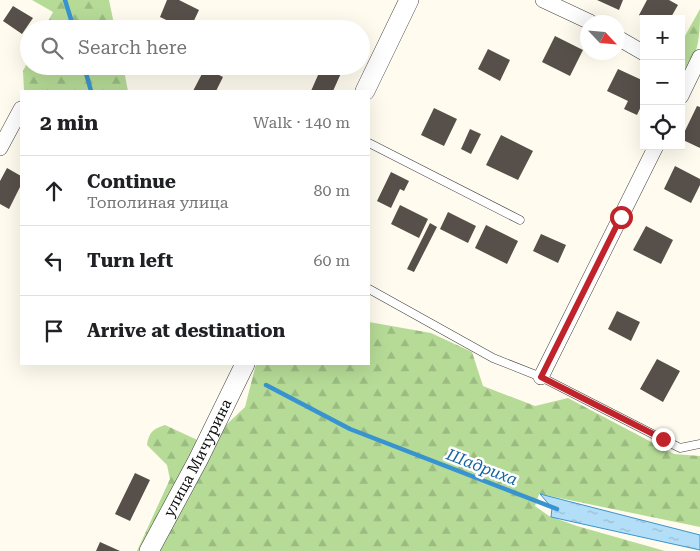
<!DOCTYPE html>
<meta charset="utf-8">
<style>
body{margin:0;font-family:"Roboto Serif",serif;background:#f6f6f6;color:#202124}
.controls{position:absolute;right:15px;top:15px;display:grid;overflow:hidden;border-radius:0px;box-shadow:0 5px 20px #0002}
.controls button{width:45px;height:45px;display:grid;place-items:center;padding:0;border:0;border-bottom:1px solid #e0e0e0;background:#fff;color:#202124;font:25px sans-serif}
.compass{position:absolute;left:580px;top:15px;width:45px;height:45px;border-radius:50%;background:#fff;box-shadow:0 5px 20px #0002;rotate:116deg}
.stop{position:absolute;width:15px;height:15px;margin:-11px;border:4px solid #c1232b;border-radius:50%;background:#fff}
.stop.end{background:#c1232b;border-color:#fff;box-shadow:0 1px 5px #0008}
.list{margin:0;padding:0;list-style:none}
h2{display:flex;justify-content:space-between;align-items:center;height:65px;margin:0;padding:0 20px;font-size:21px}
h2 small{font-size:16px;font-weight:400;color:#757577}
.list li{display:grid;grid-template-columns:32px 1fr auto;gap:15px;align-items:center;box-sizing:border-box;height:70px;padding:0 20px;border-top:1px solid #e0e0e0}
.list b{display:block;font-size:19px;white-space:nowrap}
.list p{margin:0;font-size:16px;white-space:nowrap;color:#757577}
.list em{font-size:16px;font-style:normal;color:#757577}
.icon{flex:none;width:28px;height:28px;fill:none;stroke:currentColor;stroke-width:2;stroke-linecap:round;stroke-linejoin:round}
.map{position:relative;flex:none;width:700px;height:551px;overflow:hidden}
.search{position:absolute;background:#fff;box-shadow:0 5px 20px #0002;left:20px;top:20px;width:350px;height:55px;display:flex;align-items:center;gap:12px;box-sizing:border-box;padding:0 18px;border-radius:28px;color:#757577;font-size:19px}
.panel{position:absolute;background:#fff;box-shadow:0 5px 20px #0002;left:20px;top:90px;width:350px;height:275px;border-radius:0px}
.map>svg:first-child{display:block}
</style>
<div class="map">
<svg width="700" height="551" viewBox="0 0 700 551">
<defs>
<pattern id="forest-firs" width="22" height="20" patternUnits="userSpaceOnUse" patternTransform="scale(1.25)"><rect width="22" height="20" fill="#b6db97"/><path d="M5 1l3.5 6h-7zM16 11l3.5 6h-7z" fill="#9bbb81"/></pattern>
<pattern id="water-ripples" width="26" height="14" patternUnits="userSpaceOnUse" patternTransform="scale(1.25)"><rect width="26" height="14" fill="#b3def7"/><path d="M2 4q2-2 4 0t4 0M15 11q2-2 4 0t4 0" fill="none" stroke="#99bdd3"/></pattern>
</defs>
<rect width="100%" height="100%" fill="#fffcef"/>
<path fill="url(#forest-firs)" d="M32,0H109L115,29H44L53,12Z
M700,9C700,30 700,55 685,69L681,67V43Z
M29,59V66H123L128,91H24L23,71Z
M369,322L431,333L472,352L483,386L535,406L568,398L674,454L700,456V527L540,494H539L535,506L549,516L577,526L665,551H137L170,479L167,465L147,445C149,432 153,429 165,425L206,444L245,407L256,364H369Z"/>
<path fill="url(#water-ripples)" stroke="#3894d0" d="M540,494L700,535V550L551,517L552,508Z"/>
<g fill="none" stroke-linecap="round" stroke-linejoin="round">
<path stroke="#3894d0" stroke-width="4.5" d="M65,0L74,29
M84,66L91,91
M266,385L350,429L557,509"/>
</g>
<path fill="#574f4a" d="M167,0H179L199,10L190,29H185L160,17Z
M597,0H623L619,10Z
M647,0H669L678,5L670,19H646L639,15Z
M13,6L33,18L22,34L3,21Z
M555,36L583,50L570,76L542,62Z
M488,49L510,60L500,81L478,69Z
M322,66H332L342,71L333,91H311Z
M205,68L223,77L216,91H193Z
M618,69L644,81V100L637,115L624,109L628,101L607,91Z
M697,106L700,107V148L681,139Z
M434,108L457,119L444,146L421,135Z
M470,129L481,134L471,154L461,149Z
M501,135L533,151L518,180L486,165Z
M675,166L700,179V185L691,203L664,189Z
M7,168L21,176V185L9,209L0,204V181Z
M391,172L409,181L404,191L400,189L391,208L377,201Z
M400,205L428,219L419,238L391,224Z
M448,212L476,226L468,243L440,229Z
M430,223L437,227L414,272L407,269Z
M486,225L518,241L507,264L475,248Z
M646,226L673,240L661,264L633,250Z
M541,234L566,245L558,263L533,251Z
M617,311L640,322L631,341L608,329Z
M657,359L680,371L663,402L640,389Z
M135,473L150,480L130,521L115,514Z
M100,542L120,551H96Z"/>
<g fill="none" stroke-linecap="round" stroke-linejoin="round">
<defs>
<path id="service" d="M369,143L520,220
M369,289L493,358L541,377L680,448L700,444"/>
<path id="minor" d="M543,0L590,22
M618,38L644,53
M681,96L700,57
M0,148L21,109
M541,377L656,146"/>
<g id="tertiary">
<path d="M365,91L409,0"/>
<path id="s1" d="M149,551L198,460L245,364"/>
</g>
</defs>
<use href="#service" stroke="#414141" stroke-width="9"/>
<use href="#minor" stroke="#414141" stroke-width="16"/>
<use href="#tertiary" stroke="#414141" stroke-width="20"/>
<use href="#service" stroke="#fff" stroke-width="8"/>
<use href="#minor" stroke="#fff" stroke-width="15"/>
<use href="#tertiary" stroke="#fff" stroke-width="19"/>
</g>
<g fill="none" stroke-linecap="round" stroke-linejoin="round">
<path stroke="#c1232b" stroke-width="6" d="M621,217L541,377L663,439"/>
</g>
<g text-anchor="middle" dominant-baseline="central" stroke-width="5" stroke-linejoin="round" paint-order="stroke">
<g font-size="15" fill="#0e0e0e" stroke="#fff">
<text stroke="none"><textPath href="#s1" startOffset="105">улица Мичурина</textPath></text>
</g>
<g font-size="16" font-style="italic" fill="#1465a3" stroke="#fff">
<text transform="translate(482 467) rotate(21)">Шадриха</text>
</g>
</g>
</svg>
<div class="controls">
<button>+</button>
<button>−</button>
<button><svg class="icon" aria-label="locate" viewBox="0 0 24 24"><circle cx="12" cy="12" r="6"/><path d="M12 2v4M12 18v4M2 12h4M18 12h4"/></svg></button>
</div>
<svg class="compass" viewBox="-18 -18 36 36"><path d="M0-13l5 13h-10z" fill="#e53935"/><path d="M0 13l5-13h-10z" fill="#757577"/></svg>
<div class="stop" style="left:621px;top:217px"></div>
<div class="stop end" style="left:663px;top:439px"></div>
<div class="search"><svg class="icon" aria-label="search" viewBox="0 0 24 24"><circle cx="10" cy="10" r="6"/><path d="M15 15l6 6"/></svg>Search here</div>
<section class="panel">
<h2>2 min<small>Walk · 140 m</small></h2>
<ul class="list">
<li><svg class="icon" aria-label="ahead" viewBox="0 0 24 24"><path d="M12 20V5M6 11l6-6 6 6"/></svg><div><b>Continue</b><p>Тополиная улица</p></div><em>80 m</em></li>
<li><svg class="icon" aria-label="left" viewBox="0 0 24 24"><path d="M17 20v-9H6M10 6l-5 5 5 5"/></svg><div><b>Turn left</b></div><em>60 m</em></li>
<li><svg class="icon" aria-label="arrive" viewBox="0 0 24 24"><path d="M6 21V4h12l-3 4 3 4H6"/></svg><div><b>Arrive at destination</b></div></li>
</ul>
</section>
</div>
